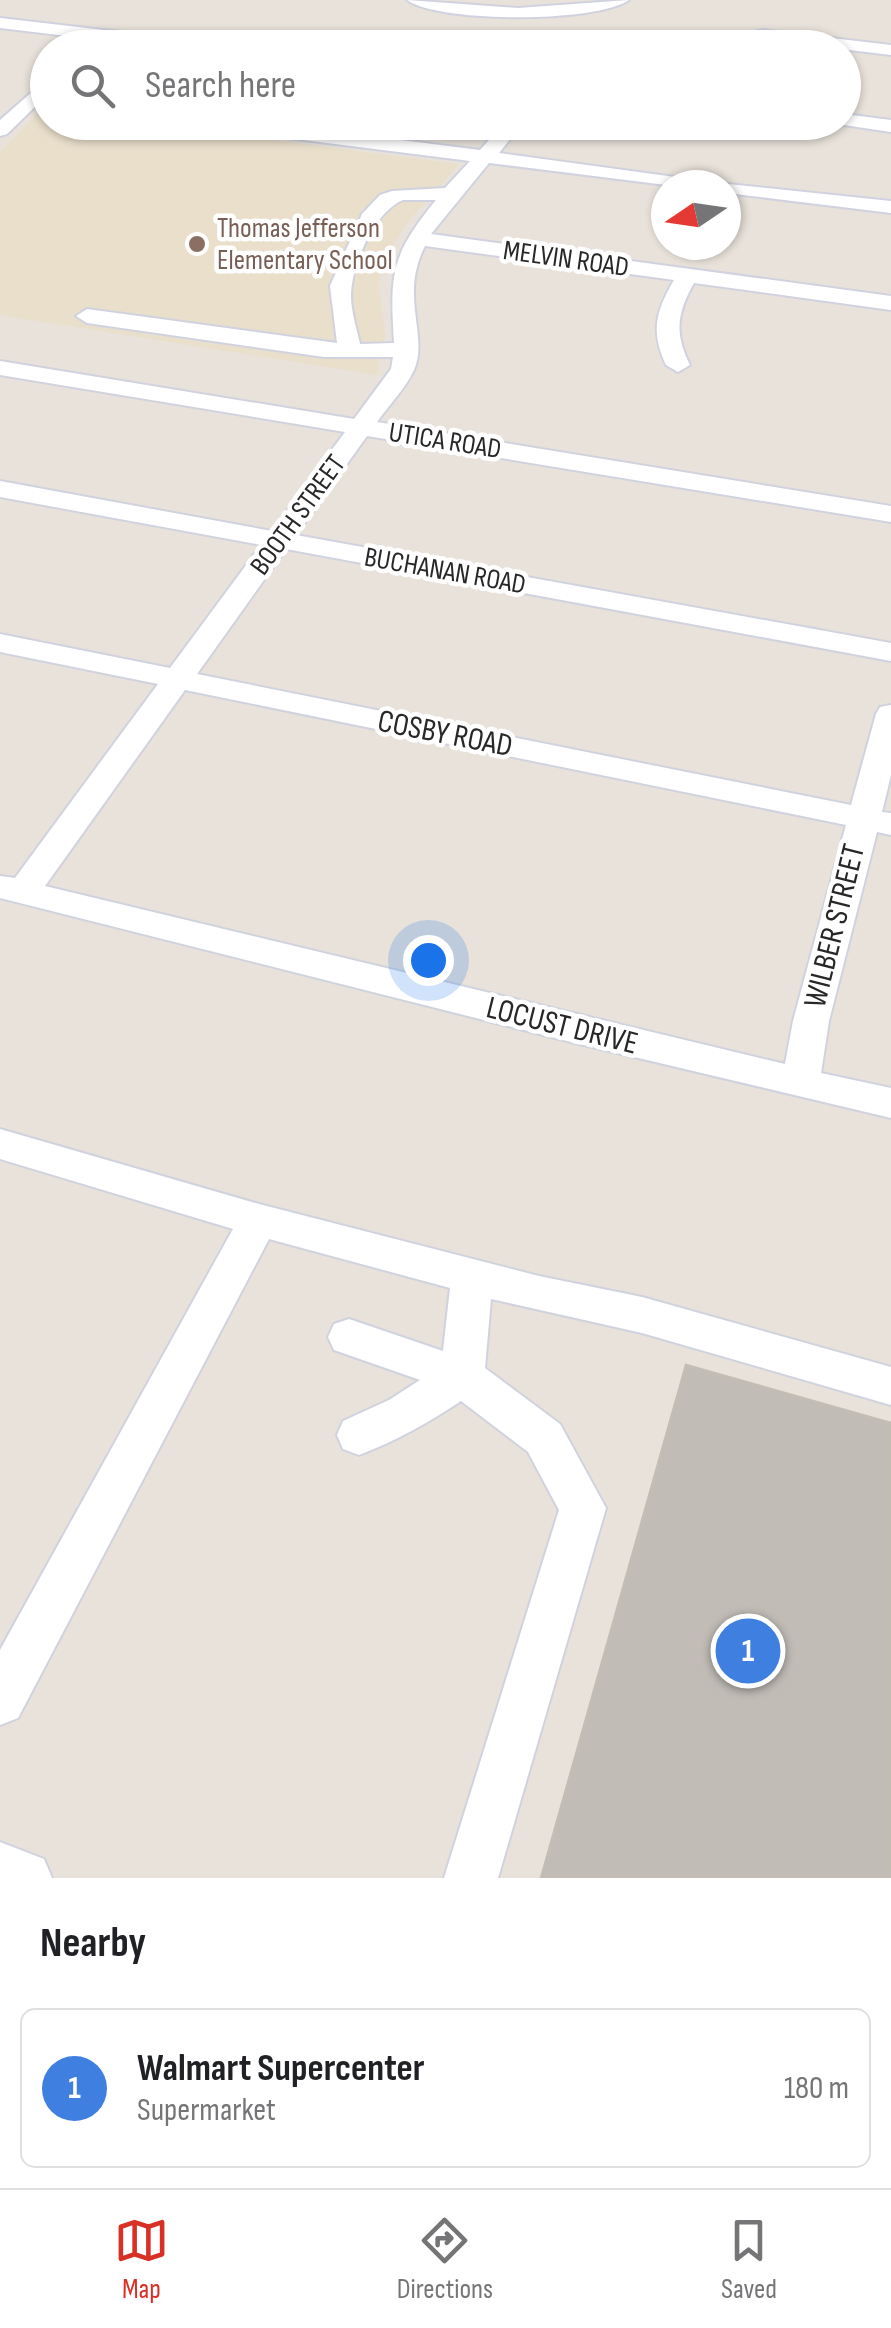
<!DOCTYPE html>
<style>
body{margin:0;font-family:"Sofia Sans Condensed",sans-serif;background:#f2f2f2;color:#202124}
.compass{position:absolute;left:651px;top:170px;width:90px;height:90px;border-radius:50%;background:#fff;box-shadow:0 2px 8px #0004;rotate:257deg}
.you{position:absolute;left:428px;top:960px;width:35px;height:35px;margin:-25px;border:8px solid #fff;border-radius:50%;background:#1a73e8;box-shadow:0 0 0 15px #1a73e833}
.badge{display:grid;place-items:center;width:65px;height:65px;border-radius:50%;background:#d93025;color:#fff;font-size:32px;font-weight:700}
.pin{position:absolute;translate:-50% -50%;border:5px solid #fff;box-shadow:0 2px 10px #0006}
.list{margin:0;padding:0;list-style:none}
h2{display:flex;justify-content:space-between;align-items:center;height:130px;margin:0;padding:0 40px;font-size:42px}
h2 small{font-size:32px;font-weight:400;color:#757577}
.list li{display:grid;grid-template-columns:65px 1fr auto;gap:30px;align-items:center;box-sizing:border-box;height:160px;margin:0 20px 20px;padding:0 20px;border:2px solid #e0e0e0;border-radius:15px}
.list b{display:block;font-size:38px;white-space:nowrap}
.list p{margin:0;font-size:32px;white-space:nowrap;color:#757577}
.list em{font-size:32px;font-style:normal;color:#757577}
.icon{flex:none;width:55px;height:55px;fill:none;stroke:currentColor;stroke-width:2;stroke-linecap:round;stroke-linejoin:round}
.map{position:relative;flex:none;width:891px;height:1878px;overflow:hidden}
.search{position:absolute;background:#fff;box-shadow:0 2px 8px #0004;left:30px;right:30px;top:30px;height:110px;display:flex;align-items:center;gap:25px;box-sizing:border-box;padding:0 35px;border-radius:55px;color:#757577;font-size:38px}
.sheet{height:310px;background:#fff}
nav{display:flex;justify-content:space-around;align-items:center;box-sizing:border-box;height:140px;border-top:2px solid #e0e0e0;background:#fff;font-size:28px;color:#757577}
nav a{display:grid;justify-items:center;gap:5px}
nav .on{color:#d93025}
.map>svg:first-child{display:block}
</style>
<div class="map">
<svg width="891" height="1878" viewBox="0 0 891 1878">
<rect width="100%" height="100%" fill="#e8e2da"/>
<path fill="#e9dfcb" d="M41,110L47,111L48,122L139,123L459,164L407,223L381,264L379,288L385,335L377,375L0,315V152Z"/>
<path fill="#c1bcb6" stroke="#c3beb4" stroke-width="2.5" d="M686,1365L891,1423V1878H541Z"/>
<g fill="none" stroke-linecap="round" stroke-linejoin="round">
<defs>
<path id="minor" d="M407,0L518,8L629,0C597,23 438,23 407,0Z
M0,18L217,43L225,48H168L0,28Z
M763,30L891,45V55L757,39V31Z
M48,78V94L7,134L0,136V120Z
M844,114L891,120V132L837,124L844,122Z
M200,122H258L480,150L505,122H524L499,153L719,183L891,201V213L726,193V185H666L489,163L431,234L891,296V310L694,283C677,313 674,333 690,365L678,372L666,365C650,331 656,311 674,280L425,246C399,296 429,336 414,370C406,388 388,406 377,422L891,506V522L367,436L296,535L891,643V661L286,549L197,674L851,805L876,714L880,707L891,705V775L882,812L891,813V835L877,832L829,1021L821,1073L891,1088V1118L571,1042L0,898V876L15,878L158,684L0,652V634L170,668L261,545L0,497V481L272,531L345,432L0,375V361L354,419L391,369L393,357H324L87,323L76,316L87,309L337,343L330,286L362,214L380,195L392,191L445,188L470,161L209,128ZM403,200H436C390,256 390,274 394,343L360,344C357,329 351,312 351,296C351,266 374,212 403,200ZM185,690L846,825L793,1021L785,1064L45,886Z
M0,1129L259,1204L539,1276L642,1297L891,1367V1405L642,1333L491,1299L485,1368L560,1424L606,1508L498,1878H444L559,1510L528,1452L461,1401C428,1423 396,1441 359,1455L343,1449L337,1435L343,1421L389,1400L420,1380L334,1350L328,1337L334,1324L349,1319L443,1351L450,1288L269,1239L18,1718L0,1725V1650L233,1229L0,1159Z
M0,1842L44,1859L52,1878H0Z"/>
</defs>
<use href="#minor" stroke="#d0d3df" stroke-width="4"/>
<use href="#minor" fill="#fff" fill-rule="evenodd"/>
</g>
<circle fill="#8d6e63" stroke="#fff" stroke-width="4" cx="197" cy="244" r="10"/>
<g text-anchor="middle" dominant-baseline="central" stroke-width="9" stroke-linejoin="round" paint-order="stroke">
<g font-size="28" fill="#785e54" stroke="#fff" text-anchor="start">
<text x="217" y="228">Thomas Jefferson<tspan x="217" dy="32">Elementary School</tspan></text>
</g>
<g font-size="28" fill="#272727" stroke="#fff">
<text transform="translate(566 259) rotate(8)">MELVIN ROAD</text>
<text transform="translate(445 441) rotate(9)">UTICA ROAD</text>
<text transform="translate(298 515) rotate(-54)">BOOTH STREET</text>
<text transform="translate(445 571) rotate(10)">BUCHANAN ROAD</text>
</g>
<g font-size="32" fill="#272727" stroke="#fff">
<text transform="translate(445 734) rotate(11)">COSBY ROAD</text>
<text transform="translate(835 926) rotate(-76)">WILBER STREET</text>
<text transform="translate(562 1026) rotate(14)">LOCUST DRIVE</text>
</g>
</g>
</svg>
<svg class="compass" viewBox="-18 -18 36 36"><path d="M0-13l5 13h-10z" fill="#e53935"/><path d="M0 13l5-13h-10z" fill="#757577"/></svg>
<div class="you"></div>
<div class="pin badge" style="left:748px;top:1651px;background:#3f7fe0">1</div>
<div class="search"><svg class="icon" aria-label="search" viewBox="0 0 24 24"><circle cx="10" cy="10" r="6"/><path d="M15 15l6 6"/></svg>Search here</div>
</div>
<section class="sheet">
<h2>Nearby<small></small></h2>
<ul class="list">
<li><span class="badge" style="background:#3f7fe0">1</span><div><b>Walmart Supercenter</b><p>Supermarket</p></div><em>180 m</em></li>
</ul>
</section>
<nav>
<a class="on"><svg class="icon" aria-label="map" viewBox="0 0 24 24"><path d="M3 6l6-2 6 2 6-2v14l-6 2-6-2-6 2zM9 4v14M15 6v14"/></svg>Map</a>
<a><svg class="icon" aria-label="directions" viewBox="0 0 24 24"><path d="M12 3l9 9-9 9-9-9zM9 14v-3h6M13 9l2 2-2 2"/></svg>Directions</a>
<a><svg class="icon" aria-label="saved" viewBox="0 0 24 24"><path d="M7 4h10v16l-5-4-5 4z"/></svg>Saved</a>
</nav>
